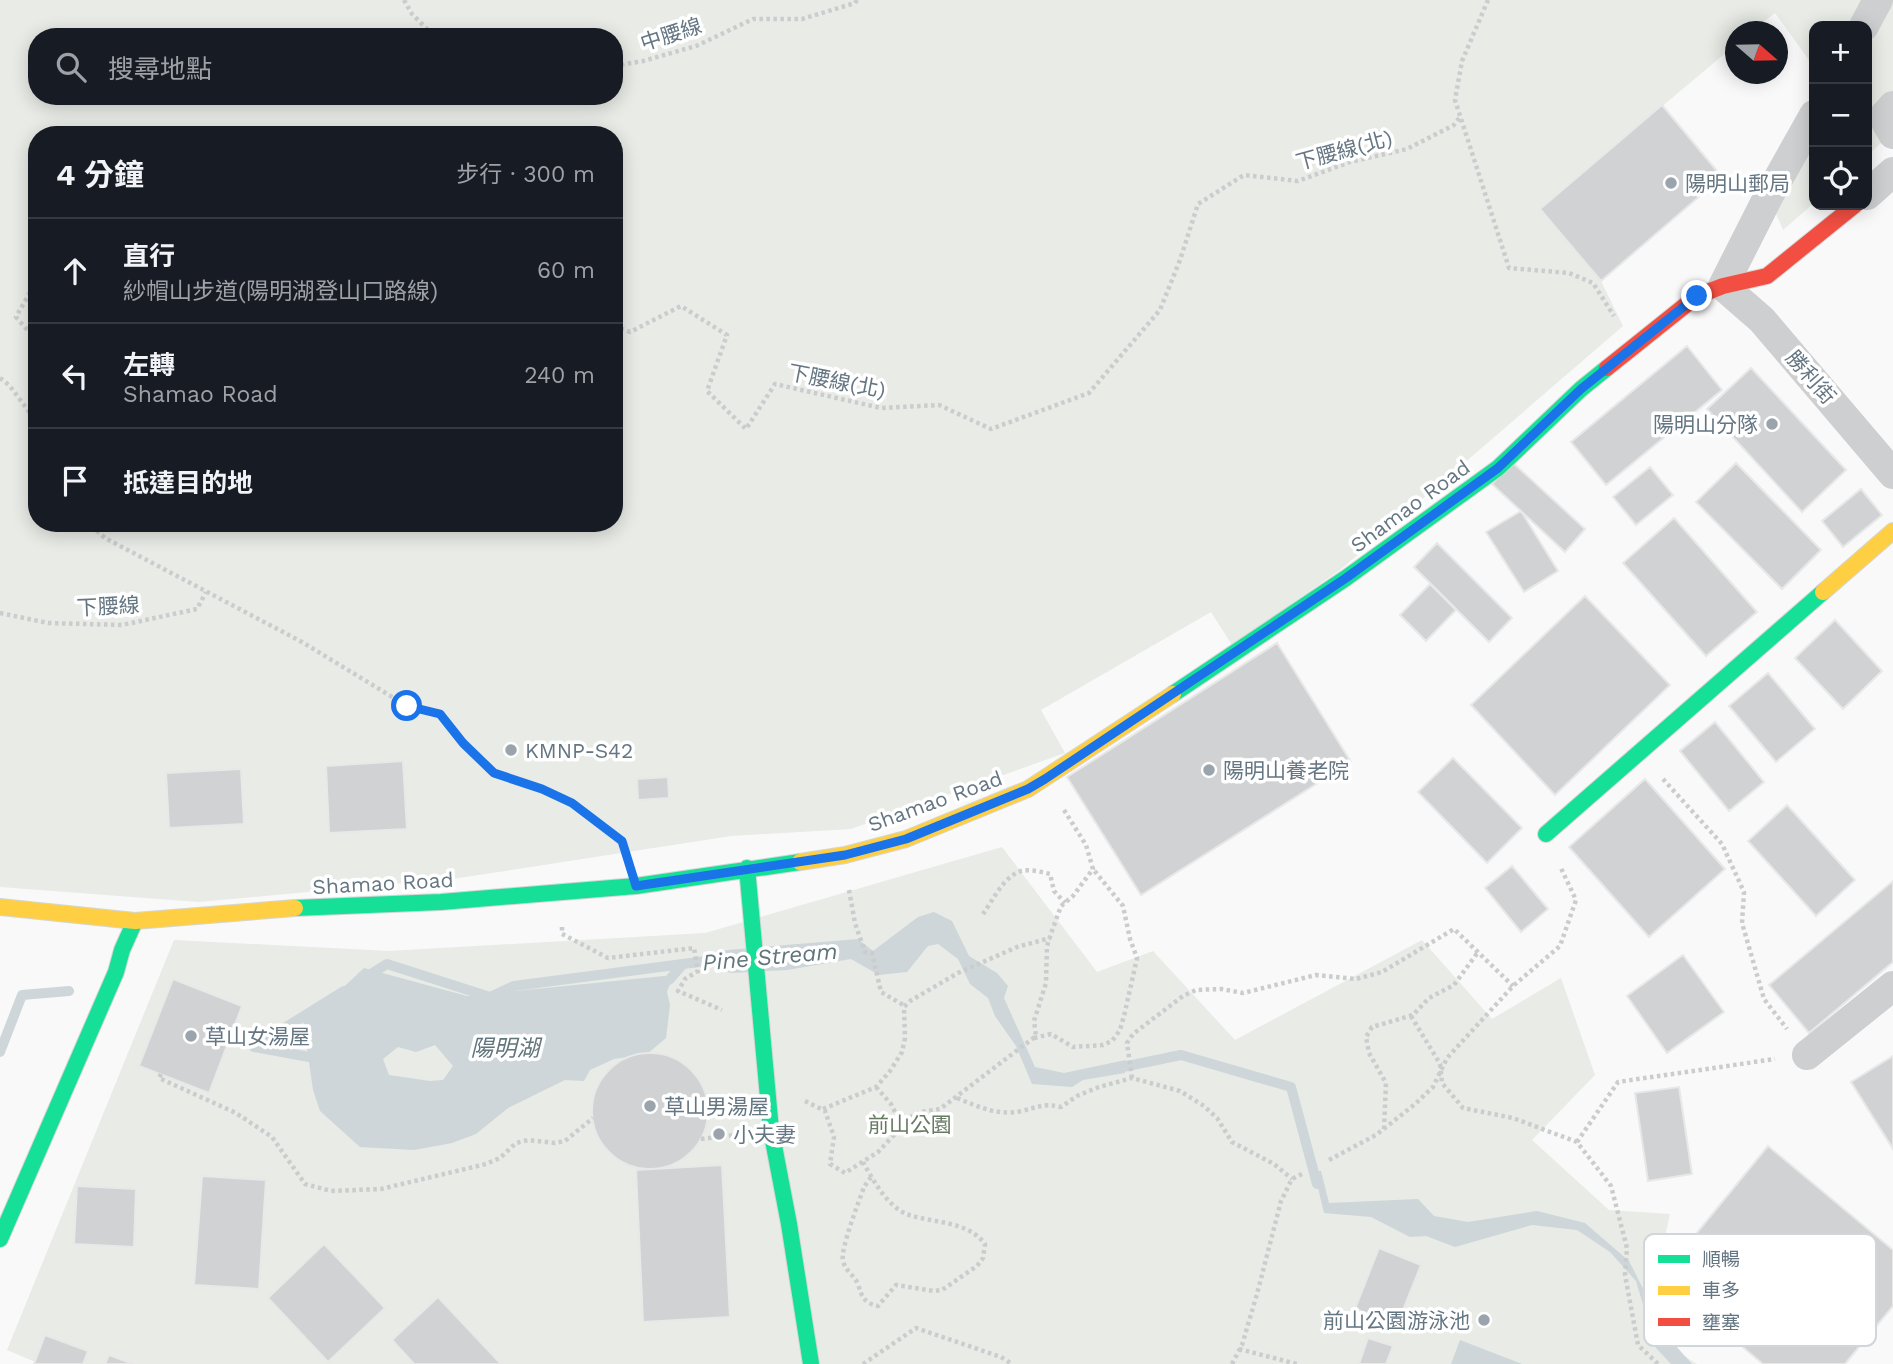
<!DOCTYPE html>
<html lang="zh-TW">
<meta charset="utf-8">
<style>
body{margin:0;font-family:"Work Sans","Noto Sans TC",sans-serif;background:#242831;color:#f1f3f6}
.controls{position:absolute;right:21px;top:21px;display:grid;overflow:hidden;border-radius:14px;box-shadow:0 4px 18px #0003}
.controls button{width:63px;height:63px;display:grid;place-items:center;padding:0;border:0;border-bottom:2px solid #363941;background:#171b24;color:#f1f3f6;font:35px sans-serif}
.compass{position:absolute;left:1725px;top:21px;width:63px;height:63px;border-radius:50%;background:#171b24;box-shadow:0 4px 18px #0003;rotate:110deg}
.stop{position:absolute;width:21px;height:21px;margin:-16px;border:5px solid #1a73e8;border-radius:50%;background:#fff}
.stop.end{background:#1a73e8;border-color:#fff;box-shadow:0 2px 7px #0008}
.list{margin:0;padding:0;list-style:none}
h2{display:flex;justify-content:space-between;align-items:center;height:91px;margin:0;padding:0 28px;font-size:30px}
h2 small{font-size:23px;font-weight:400;color:#9ea1a6}
.list li{display:grid;grid-template-columns:46px 1fr auto;gap:21px;align-items:center;box-sizing:border-box;height:105px;padding:0 28px;border-top:2px solid #363941}
.list b{display:block;font-size:26px;white-space:nowrap}
.list p{margin:0;font-size:23px;white-space:nowrap;color:#9ea1a6}
.list em{font-size:23px;font-style:normal;color:#9ea1a6}
.icon{flex:none;width:38px;height:38px;fill:none;stroke:currentColor;stroke-width:2;stroke-linecap:round;stroke-linejoin:round}
.map{position:relative;flex:none;width:1893px;height:1364px;overflow:hidden}
.search{position:absolute;background:#171b24;box-shadow:0 4px 18px #0003;left:28px;top:28px;width:595px;height:77px;display:flex;align-items:center;gap:18px;box-sizing:border-box;padding:0 24px;border-radius:28px;color:#9ea1a6;font-size:26px}
.panel{position:absolute;background:#171b24;box-shadow:0 4px 18px #0003;left:28px;top:126px;width:595px;height:406px;border-radius:28px}
.map>svg:first-child{display:block}
</style>
<div class="map">
<svg width="1893" height="1364" viewBox="0 0 1893 1364">
<rect width="100%" height="100%" fill="#f9f9f9"/>
<path fill="#e8ebe6" fill-rule="evenodd" d="M0,0H1893V132L1867,156V26H1814V67L1775,13L1752,31L1736,32L1735,45L1540,209L1601,281L1623,326L1340,570L1232,645L1211,612L1041,710L1065,753L851,829L731,836L459,878L199,902L0,887ZM37,37H614V96H37ZM37,135H614V523H37Z
M1814,133V203L1783,230L1774,209Z
M1002,847L1097,972L1153,951L1235,1040L1422,940L1492,1019L1561,978L1595,1075L1532,1140L1609,1210L1670,1214L1644,1330L1697,1364H40L7,1350L174,940L389,951L705,933Z"/>
<path fill="#ced6d9" fill-rule="evenodd" d="M934,912L952,921L969,956L997,973L1008,986L1004,998L1035,1067L1064,1073L1126,1060L1125,1073L1083,1080L1072,1087L1032,1084L1016,1046L995,1016L988,998L970,984L958,959L938,944L928,946L907,972L879,975L851,959L787,970L731,973L701,962L703,955L727,950L858,939L873,951L918,917Z
M364,968L467,996L664,976L671,981L667,992L670,1005L666,1038L647,1054L614,1059L590,1070L584,1081L565,1080L508,1108L476,1134L452,1143L414,1150L360,1147L320,1111L313,1090L303,1020L333,997ZM435,1045L453,1066L443,1080L430,1081L389,1075L383,1059L398,1047L416,1052Z
M1314,1171H1321L1329,1203L1418,1199L1434,1216L1468,1222L1537,1211L1585,1223L1629,1261L1667,1336L1692,1364H1671L1656,1348L1636,1281L1610,1252L1577,1230L1532,1225L1455,1247L1426,1236L1410,1237L1371,1217L1324,1213Z
M1460,1340L1522,1364H1451Z"/>
<g fill="none" stroke-linecap="round" stroke-linejoin="round">
<path stroke="#ced6d9" stroke-width="10" d="M366,977L387,964L490,997L514,986L683,964
M660,986L670,979L683,964L715,960
M254,1047L320,1059
M254,1047L344,991
M0,1052L22,995L69,991
M1113,1069L1181,1055L1291,1087L1317,1184"/>
</g>
<path fill="#d0d2d3" stroke="#e8e8e8" stroke-width="2" d="M1662,105L1722,177L1601,281L1540,209Z
M1687,346L1722,390L1606,485L1571,442Z
M1751,368L1846,470L1802,512L1707,409Z
M1512,462L1585,529L1565,552L1492,484Z
M1736,463L1821,550L1782,589L1696,502Z
M1650,467L1673,495L1636,525L1613,497Z
M1861,489L1882,515L1843,547L1822,521Z
M1521,511L1558,571L1524,592L1486,532Z
M1674,518L1757,612L1706,656L1623,563Z
M1437,543L1512,618L1489,642L1414,567Z
M1430,584L1456,610L1426,641L1400,615Z
M1585,596L1670,685L1555,795L1471,705Z
M1835,620L1882,671L1843,709L1795,658Z
M1277,643L1351,762L1141,895L1067,777Z
M1768,673L1815,729L1776,762L1729,706Z
M1715,722L1764,782L1729,811L1680,751Z
M1453,758L1522,828L1487,863L1418,792Z
M403,761L407,829L329,833L326,766Z
M241,769L244,824L169,828L166,773Z
M668,777L669,798L638,800L637,779Z
M1645,779L1725,869L1649,937L1569,847Z
M1787,805L1855,880L1816,916L1748,841Z
M1512,866L1548,909L1521,932L1485,888Z
M1893,881V962L1809,1033L1769,985Z
M1683,955L1724,1012L1667,1053L1627,996Z
M173,979L242,1006L209,1093L139,1066Z
M592 1111a58 58 0 1 1 116 0a58 58 0 1 1-116 0Z
M1893,1056V1149L1851,1082Z
M1679,1087L1692,1174L1648,1181L1635,1093Z
M1768,1146L1893,1250V1306L1845,1364H1763L1660,1278Z
M722,1165L730,1317L643,1322L636,1170Z
M202,1176L266,1180L259,1289L194,1285Z
M77,1186L136,1189L134,1247L74,1244Z
M324,1244L385,1308L328,1362L268,1298Z
M1379,1248L1421,1265L1397,1325L1355,1309Z
M438,1297L501,1364H414L392,1340Z
M45,1335L88,1351L83,1364H34Z
M1368,1338L1393,1346L1386,1364H1359Z
M109,1355L133,1364H105Z"/>
<g fill="none" stroke-linecap="round" stroke-linejoin="round">
<defs>
<path id="fast" d="M1173,694L1346,578L1498,468L1581,389L1607,368
M1546,834L1823,592
M747,868L771,1130L789,1224L811,1364
M295,908L441,902L636,886L800,862
M0,1239L116,972L122,950L135,921"/>
<path id="slow" d="M1823,592L1893,531
M800,862L845,855L906,839L1028,789L1173,694
M0,907L135,921L295,908"/>
<path id="jam" d="M1607,368L1697,296L1723,286L1767,276L1855,205"/>
</defs>
<use href="#fast" stroke="#d5d6d7" stroke-width="18"/>
<use href="#slow" stroke="#d5d6d7" stroke-width="18"/>
<use href="#jam" stroke="#d5d6d7" stroke-width="18"/>
<path stroke="#cbcccd" stroke-width="4.5" stroke-dasharray="3.5 3.5" stroke-linecap="butt" d="M404,0L412,14L435,37
M1488,0L1462,61L1455,100L1509,268L1569,273L1593,283L1614,316
M614,66L643,61L696,46L753,19H802L855,3L857,0
M37,280L16,317L37,341
M614,326L630,332L681,306L727,335L707,391L746,429L775,384L881,408L939,405L991,429L1089,393L1160,310L1180,260L1198,204L1244,175L1298,181L1350,162L1407,149L1454,125L1460,117
M0,378L9,385L37,422
M105,523L95,529L105,538L302,642L407,706L441,714L463,743L494,773L543,789L572,803L622,841L626,852
M0,613L48,623L122,625L197,609L206,592
M1663,779L1722,844L1744,892L1742,923L1764,999L1787,1029
M849,890L855,923L865,952L872,953L881,992L905,1006
M983,914C993,900 1004,876 1021,871C1030,869 1042,872 1050,874L1054,891L1065,903
M562,927V934L608,958L694,948L698,971L685,979L678,991L722,1010
M1411,1016L1440,1064L1442,1083L1463,1108L1513,1118L1577,1142L1611,1186L1627,1248L1625,1275L1638,1345L1658,1364
M1034,1038L1051,1034L1073,1047L1103,1045L1112,1041L1120,1030L1125,1012L1137,958L1130,939L1123,906L1093,869
M161,1074L159,1078L236,1113L272,1137L305,1184L331,1191L381,1189L486,1164L500,1158L516,1143L528,1140L555,1143L565,1141L593,1118
M1132,1078L1127,1043L1133,1034L1183,996L1196,990L1221,989L1243,993L1316,975L1356,979L1382,972L1454,929L1513,986
M876,1087L891,1104L900,1122
M957,1098C979,1107 997,1116 1022,1111C1037,1107 1045,1103 1061,1107L1077,1096L1099,1087L1132,1078L1180,1091L1204,1106L1217,1118L1232,1142L1274,1164L1292,1179
M805,1101L825,1111L834,1137L830,1164L845,1173L878,1152L894,1135L900,1122L921,1112L940,1109L1036,1036L1034,1021L1046,983L1047,946L1053,928L1061,906L1073,896L1093,869L1086,845L1064,810
M823,1109L876,1087L890,1071L902,1052L905,1038L904,1007L910,1001L958,973L1017,947L1050,938
M1384,1129L1386,1083L1369,1053L1366,1037L1372,1027L1413,1015L1429,998L1454,985L1478,952
M701,1139L735,1135
M1577,1142L1618,1082L1775,1059
M1329,1160L1376,1135L1414,1105L1433,1087L1447,1058L1513,986L1560,946L1576,900L1560,866
M863,1162C873,1180 888,1208 909,1215C934,1223 968,1221 985,1244L983,1258L977,1266L942,1290L934,1291L896,1285L878,1306C864,1303 862,1297 858,1284C854,1275 846,1272 843,1261C840,1250 859,1201 864,1187L871,1177
M1239,1349L1297,1364
M863,1364L916,1328L1001,1357L1012,1364
M1232,1364L1242,1345L1257,1294L1281,1201L1292,1179L1304,1173"/>
<path stroke="#cecfd0" stroke-width="30" d="M1864,26L1878,0
M1893,106L1883,117L1893,134
M1814,115L1768,197L1723,286L1762,320L1893,474
M1867,195L1893,172
M1807,1055L1893,986"/>
<use href="#fast" stroke="#16e098" stroke-width="16"/>
<use href="#slow" stroke="#ffcf43" stroke-width="16"/>
<use href="#jam" stroke="#f24e42" stroke-width="16"/>
</g>
<g fill="none" stroke-linecap="round" stroke-linejoin="round">
<path stroke="#1a73e8" stroke-width="9" d="M407,706L440,714L463,743L494,773L542,789L572,803L622,841L636,886L845,855L906,839L1028,789L1045,779L1346,578L1498,468L1581,389L1697,296"/>
</g>
<g fill="#99a4ac" stroke="#fff" stroke-width="2.5">
<circle cx="1671" cy="183" r="7"/>
<circle cx="1772" cy="424" r="7"/>
<circle cx="511" cy="750" r="7"/>
<circle cx="1209" cy="770" r="7"/>
<circle cx="191" cy="1036" r="7"/>
<circle cx="650" cy="1106" r="7"/>
<circle cx="719" cy="1134" r="7"/>
<circle cx="1484" cy="1320" r="7"/>
</g>
<g text-anchor="middle" dominant-baseline="central" stroke-width="7" stroke-linejoin="round" paint-order="stroke">
<g font-size="21" fill="#657683" stroke="#fff">
<text transform="translate(671 34) rotate(-18)">中腰線</text>
<text transform="translate(1344 150) rotate(-15)">下腰線(北)</text>
<text transform="translate(1811 377) rotate(49)">勝利街</text>
<text transform="translate(837 381) rotate(11)">下腰線(北)</text>
<text transform="translate(1410 506) rotate(-36)">Shamao Road</text>
<text transform="translate(108 606) rotate(-3)">下腰線</text>
<text transform="translate(935 801) rotate(-20)">Shamao Road</text>
<text transform="translate(383 883) rotate(-3)">Shamao Road</text>
</g>
<g font-size="21" fill="#657683" stroke="#fff" text-anchor="start">
<text x="1685" y="183">陽明山郵局</text>
<text x="1758" y="424" text-anchor="end">陽明山分隊</text>
<text x="525" y="750">KMNP-S42</text>
<text x="1223" y="770">陽明山養老院</text>
<text x="205" y="1036">草山女湯屋</text>
<text x="664" y="1106">草山男湯屋</text>
<text x="733" y="1134">小夫妻</text>
<text x="1470" y="1320" text-anchor="end">前山公園游泳池</text>
</g>
<g font-size="21" fill="#687a64" stroke="#fff">
<text x="910" y="1124">前山公園</text>
</g>
<g font-size="23" font-style="italic" fill="#60757c" stroke="#fff">
<text transform="translate(770 957) rotate(-5)">Pine Stream</text>
<text x="505" y="1048">陽明湖</text>
</g>
</g>
<rect x="1644" y="1234" width="232" height="112" rx="10" fill="#fff" stroke="#d1d6da" stroke-width="2"/>
<rect x="1658" y="1255" width="32" height="8" fill="#16e098"/>
<rect x="1658" y="1286" width="32" height="9" fill="#ffcf43"/>
<rect x="1658" y="1318" width="32" height="8" fill="#f24e42"/>
<g font-size="19" fill="#657683">
<text x="1702" y="1266">順暢</text>
<text x="1702" y="1297">車多</text>
<text x="1702" y="1329">壅塞</text>
</g>
</svg>
<div class="controls">
<button>+</button>
<button>−</button>
<button><svg class="icon" aria-label="locate" viewBox="0 0 24 24"><circle cx="12" cy="12" r="6"/><path d="M12 2v4M12 18v4M2 12h4M18 12h4"/></svg></button>
</div>
<svg class="compass" viewBox="-18 -18 36 36"><path d="M0-13l5 13h-10z" fill="#e53935"/><path d="M0 13l5-13h-10z" fill="#9ea1a6"/></svg>
<div class="stop" style="left:407px;top:706px"></div>
<div class="stop end" style="left:1697px;top:296px"></div>
<div class="search"><svg class="icon" aria-label="search" viewBox="0 0 24 24"><circle cx="10" cy="10" r="6"/><path d="M15 15l6 6"/></svg>搜尋地點</div>
<section class="panel">
<h2>4 分鐘<small>步行 · 300 m</small></h2>
<ul class="list">
<li><svg class="icon" aria-label="ahead" viewBox="0 0 24 24"><path d="M12 20V5M6 11l6-6 6 6"/></svg><div><b>直行</b><p>紗帽山步道(陽明湖登山口路線)</p></div><em>60 m</em></li>
<li><svg class="icon" aria-label="left" viewBox="0 0 24 24"><path d="M17 20v-9H6M10 6l-5 5 5 5"/></svg><div><b>左轉</b><p>Shamao Road</p></div><em>240 m</em></li>
<li><svg class="icon" aria-label="arrive" viewBox="0 0 24 24"><path d="M6 21V4h12l-3 4 3 4H6"/></svg><div><b>抵達目的地</b></div></li>
</ul>
</section>
</div>
